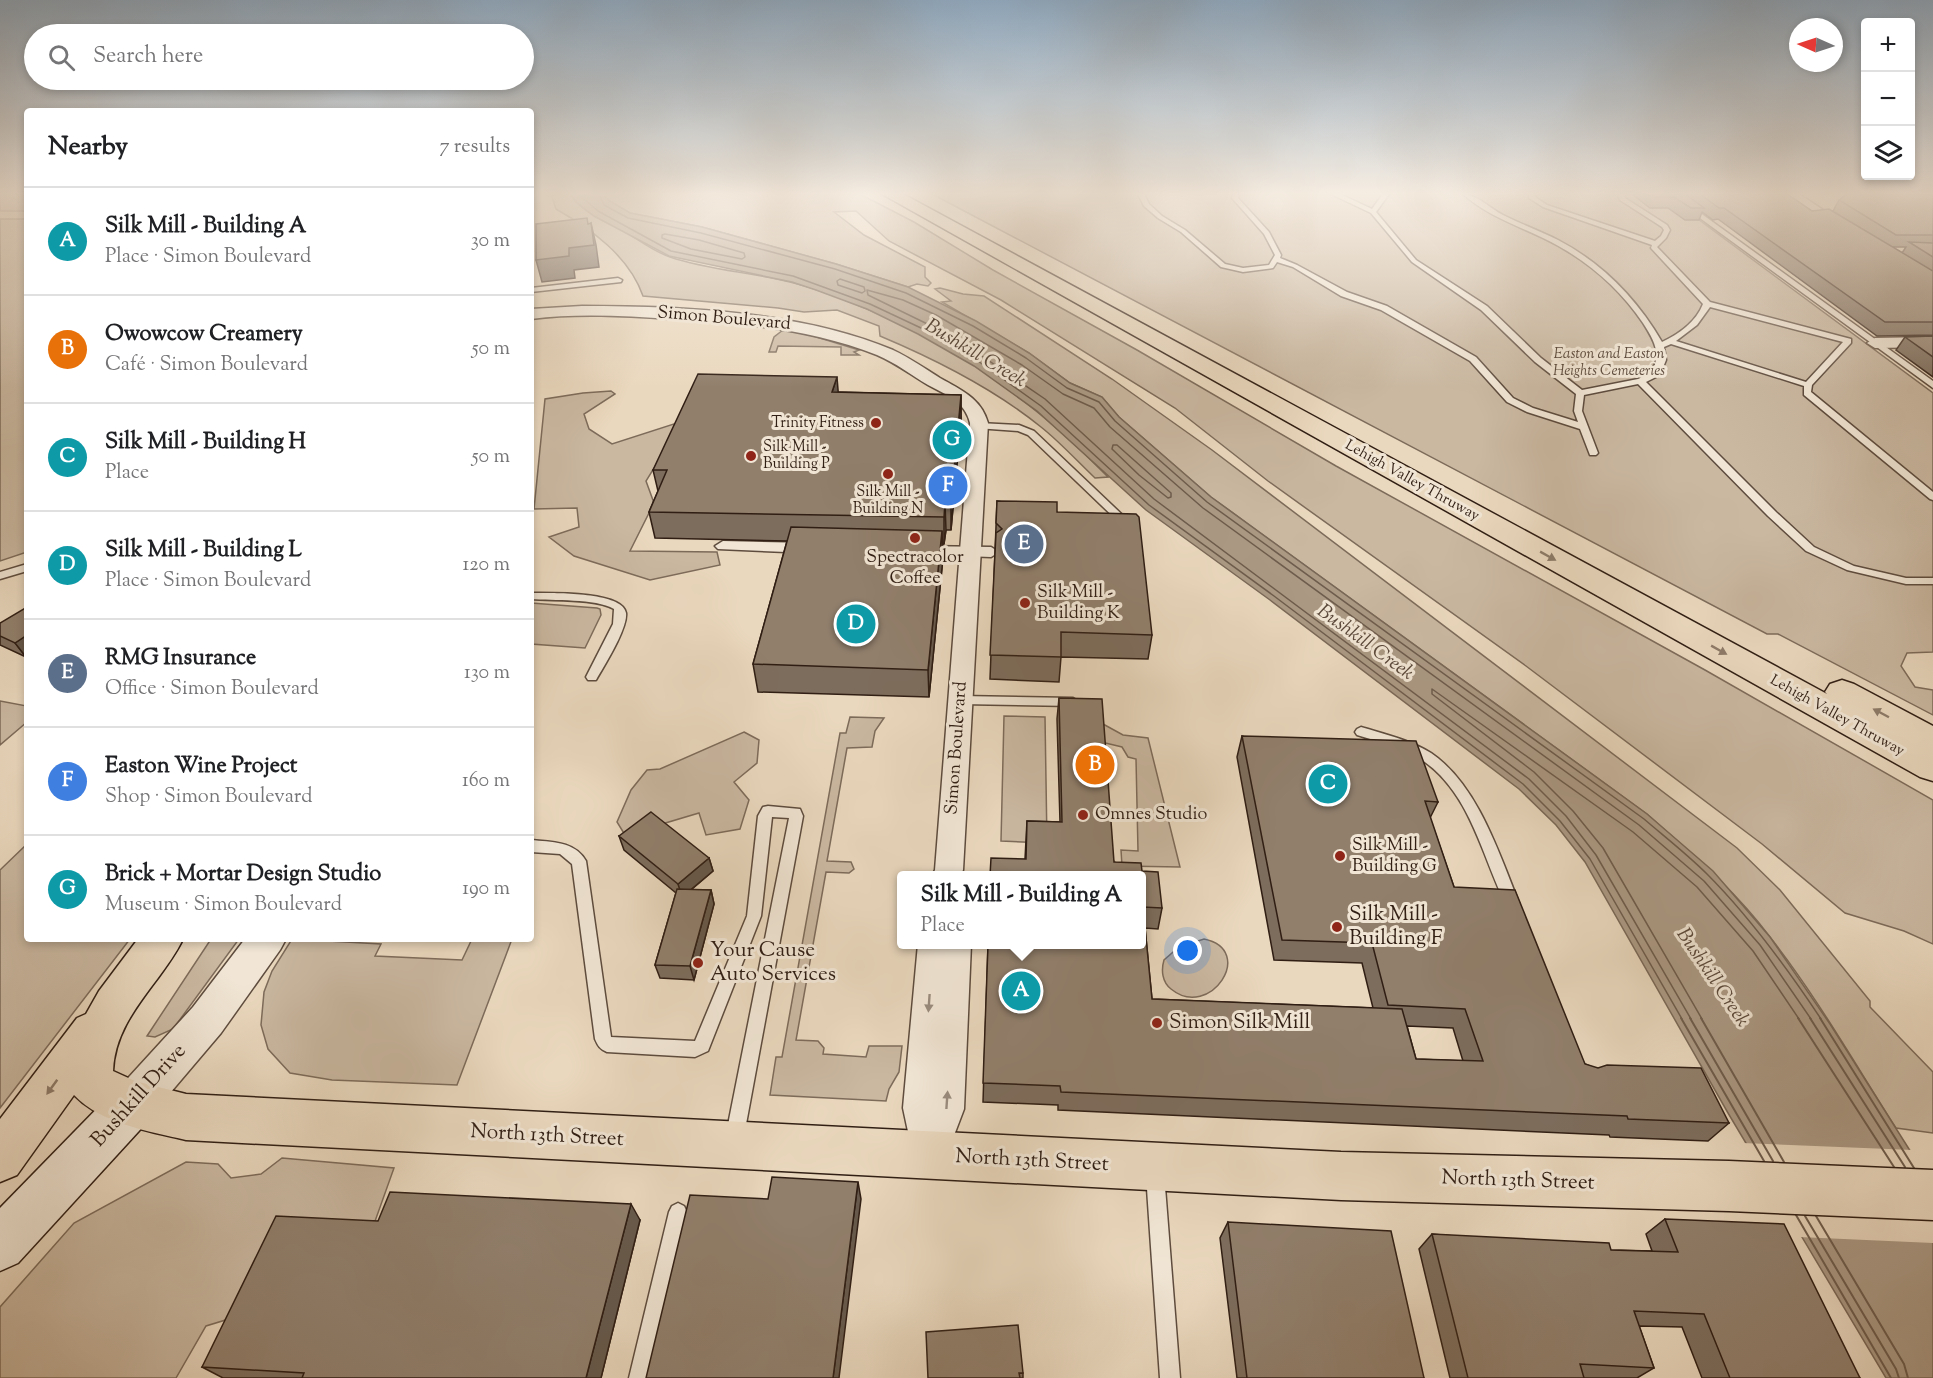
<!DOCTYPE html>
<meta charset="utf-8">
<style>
body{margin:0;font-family:"Sorts Mill Goudy",serif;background:#f6f6f6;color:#202124}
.controls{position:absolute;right:18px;top:18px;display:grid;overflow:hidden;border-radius:6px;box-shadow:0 3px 9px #0003}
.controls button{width:54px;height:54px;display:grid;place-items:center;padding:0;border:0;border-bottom:2px solid #e0e0e0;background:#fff;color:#202124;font:30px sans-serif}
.compass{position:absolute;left:1789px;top:18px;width:54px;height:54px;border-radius:50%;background:#fff;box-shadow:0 3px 9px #0003;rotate:273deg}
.you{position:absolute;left:1188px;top:951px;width:21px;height:21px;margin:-15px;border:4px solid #fff;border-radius:50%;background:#1a73e8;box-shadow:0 0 0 9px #1a73e833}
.badge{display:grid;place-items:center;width:39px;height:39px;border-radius:50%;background:#b45309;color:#fff;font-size:20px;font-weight:700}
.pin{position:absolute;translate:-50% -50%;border:3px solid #fff;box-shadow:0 2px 6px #0006}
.popup{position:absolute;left:897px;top:871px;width:249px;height:78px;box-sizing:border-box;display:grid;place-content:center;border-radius:6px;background:#fff;filter:drop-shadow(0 2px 4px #0005);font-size:20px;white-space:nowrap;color:#757577}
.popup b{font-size:22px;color:#202124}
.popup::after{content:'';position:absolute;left:50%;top:100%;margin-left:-12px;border:12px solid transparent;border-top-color:#fff}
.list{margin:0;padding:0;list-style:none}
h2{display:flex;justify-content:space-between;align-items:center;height:78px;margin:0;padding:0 24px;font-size:26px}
h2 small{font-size:20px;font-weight:400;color:#757577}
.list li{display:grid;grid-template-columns:39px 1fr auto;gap:18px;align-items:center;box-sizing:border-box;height:108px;padding:0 24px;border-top:2px solid #e0e0e0}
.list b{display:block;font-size:22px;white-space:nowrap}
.list p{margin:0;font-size:20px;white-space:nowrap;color:#757577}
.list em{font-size:20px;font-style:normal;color:#757577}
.icon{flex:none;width:33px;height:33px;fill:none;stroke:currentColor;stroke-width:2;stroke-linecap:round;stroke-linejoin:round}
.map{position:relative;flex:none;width:1933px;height:1378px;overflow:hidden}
.search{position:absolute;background:#fff;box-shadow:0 3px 9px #0003;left:24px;top:24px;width:510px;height:66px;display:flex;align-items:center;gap:15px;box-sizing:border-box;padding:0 21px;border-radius:33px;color:#757577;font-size:22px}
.panel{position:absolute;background:#fff;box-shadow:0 3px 9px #0003;left:24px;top:108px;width:510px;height:834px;border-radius:6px}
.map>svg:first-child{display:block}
</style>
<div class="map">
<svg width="1933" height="1378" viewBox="0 0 1933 1378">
<rect width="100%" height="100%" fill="#ead8be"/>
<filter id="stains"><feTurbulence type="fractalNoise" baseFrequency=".00333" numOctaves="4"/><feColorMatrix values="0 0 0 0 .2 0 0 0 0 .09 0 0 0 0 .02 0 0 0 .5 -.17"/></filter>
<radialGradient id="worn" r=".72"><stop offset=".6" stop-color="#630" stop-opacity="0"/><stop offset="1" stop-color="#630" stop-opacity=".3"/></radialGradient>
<path fill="#cab8a1" stroke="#7d6b5a" stroke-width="1.5" d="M0,194H27V211H0Z
M551,194H570C582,212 603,221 622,230C638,239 652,251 670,257C708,270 750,272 790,282C815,288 843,299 867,309C958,346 1040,407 1108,477L1095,478C1077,461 1060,442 1041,427C993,388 937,360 880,336L879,326L837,310L804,312L778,308L643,296C629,256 591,229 556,209Z
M603,194H860L914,222L993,270L1137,350L1336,466L1705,670L1933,800V944L1904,931L1845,913L1762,844L1526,666L1268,481L1175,408L1001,300L889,241L856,211L834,212L864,235L925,267V277L931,283L928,286L917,284L908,287L836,264L702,227L630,213L608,200Z
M932,194H1664L1933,393V652L1907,653L1901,666L1915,687L1933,690V715L1778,634H1767Z
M0,219H27V552L0,561Z
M940,288L963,294L984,296L1112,379L1212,450L1737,848L1780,890L1870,1001V1007L1933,1072V1133L1896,1128C1855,1064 1817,997 1770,937C1735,890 1691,853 1647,814L1211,497L1119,417L1102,397L1070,383L1029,353L942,302L951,301L935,289Z
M783,330L810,335L859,350L854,352L859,355H841V347L778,346L776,352H769L774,337Z
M611,391L615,394L584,414L589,429L612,444L683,421L646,481L654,503L630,551L717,552L720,565L650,580L574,556L549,537L579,527L577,508L534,509L545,399L583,393Z
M531,603L597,608L600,609L601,615L585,648L531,644Z
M0,701L27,706V722L0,745Z
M1004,716L1045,717L1047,843L1001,841Z
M850,717L884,718L875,731L872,747L847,748L827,861L851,862L854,869L849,873L826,872L796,1040L818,1041L824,1048L823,1054L866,1057L869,1046H902L899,1072L889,1089L886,1101L770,1095L776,1057H782L840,733H846Z
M1103,724L1123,735L1148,738L1180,867L1122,866L1121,850L1138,851L1136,759L1128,757L1122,747L1101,742Z
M744,732L759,740L757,763L734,782L749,800L740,829L706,835L699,813L625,835L617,822L631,790L647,770L660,769Z
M27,844V939H130L0,1108V870Z
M211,939H239L173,1029L155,1037L147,1036Z
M292,939L381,944L375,956L462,960L472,939H512L457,1085L332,1080L290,1073L268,1049L261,1025L264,992L272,971Z
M1204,939C1257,950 1210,1021 1171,989C1162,982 1161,970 1164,960L1179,947Z
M282,1158L394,1168L374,1224L242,1315L206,1326L176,1378H0V1307L74,1223L186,1162L218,1164L231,1178L261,1174Z"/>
<path fill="#ab9984" stroke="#7a6857" stroke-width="1.5" d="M570,194H603L608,200L630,213L702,227L836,264L908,287L976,321L1029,353L1070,383L1102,397L1119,417L1211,497L1647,814L1713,871L1770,937L1830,1024L1933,1187V1378H1886L1728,1113L1585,862L1556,825L1519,789L1270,600L1146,510L1037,411L974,366L918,334L867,309L816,290L792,282L669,256L594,216L576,202Z"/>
<path fill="#ead8be" d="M1742,1143L1913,1150L1933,1181V1243L1799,1237Z"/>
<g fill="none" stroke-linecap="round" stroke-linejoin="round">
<path stroke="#6e5c4c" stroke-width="1.5" d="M578,194L598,211L671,251L793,276L870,304L921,328L978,361L1041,406L1149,505L1274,596L1523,784L1560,821L1590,859L1682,1019
M599,194L604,205L628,218L701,233L835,269L906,293L973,326L1026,358L1067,388L1099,402L1115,421L1207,502L1644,819C1665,837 1687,854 1707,874C1750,917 1787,968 1821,1019
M665,234L699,240L744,253L745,257L742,259L691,249L662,238V235Z
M840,279L864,287L865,291L862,293L838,285L837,281Z
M1113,445H1117L1171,493V497L1168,498L1139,475L1112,449Z
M1691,1019L1596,855L1566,816L1529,779L1154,499L1045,399L954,337L868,295L867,290L903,300L936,315L1022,365L1063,394L1094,408L1110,427L1203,508L1639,825L1704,881L1760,945L1811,1019
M1702,1019L1603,848L1573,811L1534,772L1432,694V689L1633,832L1697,887L1753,951L1799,1019"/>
<path stroke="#6e5c4c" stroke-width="2" d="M1681,1018L1764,1161
M1690,1018L1773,1161
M1701,1018L1784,1162
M1798,1018L1894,1167
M1810,1018L1905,1167
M1820,1018L1914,1168
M1796,1215L1891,1378
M1805,1216L1896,1369L1899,1378
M1816,1216L1904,1364L1908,1378"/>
<defs>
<path id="service" d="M1138,194H1144L1149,204L1162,216L1185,230L1225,264L1243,268L1269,265L1275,255L1264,234L1232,198L1233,194H1239L1238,198L1269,232L1281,255L1280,258L1297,265L1347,292L1387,306L1476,357L1513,398L1533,408L1578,422L1574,411L1576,394L1535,362L1481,310L1412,262L1371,213L1331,194H1340L1372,209L1383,194H1389L1376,212L1416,260L1487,306L1541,358L1582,390L1638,379L1652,373C1661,352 1655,342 1643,323C1618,286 1583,257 1543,238C1516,225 1486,215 1463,194C1476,194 1491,209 1503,215C1521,224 1540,231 1558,240C1602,263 1637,299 1662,342C1679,334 1696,322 1703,304L1651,248L1652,245L1543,207L1529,198V194H1535V197L1547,205L1655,241L1661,236L1664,230L1662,227L1620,200L1618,194H1624L1625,198L1667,225L1670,230L1666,238L1657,247L1710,302L1851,339V343L1812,385L1811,392L1933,492V500L1930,499L1804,395V386L1671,344L1664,347L1666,360L1660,375L1646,382L1776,512L1814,547L1854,566L1906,578H1933V584H1906L1847,570L1806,551L1768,516L1638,384L1584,395L1582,411L1598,453L1596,455H1590L1580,429L1527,412L1507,402L1470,361L1381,310L1341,296L1293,267L1277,262L1273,268L1243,272L1221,267L1181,232L1158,218L1144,206ZM1710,307L1843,342L1806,382L1676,341L1697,325Z
M1667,194H1674L1933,381V388Z
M618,278L622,280L621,282L531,292V288Z
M979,423L1019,425L1034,431L1133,525L1128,528L1124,527L1028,435L1018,431L976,428V424Z
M27,564V571L0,579V572Z
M531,593C549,593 623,591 626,613C628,628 604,666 596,680H588L586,677L613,624L614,609C595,598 553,601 531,599Z
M961,696L1073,698L1079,702L1073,706L961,704L955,700Z
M1361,727C1384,734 1410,740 1431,753C1477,784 1499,853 1519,903L1517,907L1512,909L1507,907C1482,857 1471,793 1422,760C1402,747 1379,742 1357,735L1355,732L1357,729Z
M768,806L800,809L803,816L744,1135L741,1141L735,1144L729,1141L726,1135L789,818L772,817L761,916L708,1051L695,1057L607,1052C600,1049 598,1046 595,1039L572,864L560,854L531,852V840C551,842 575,841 586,861L611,1037L695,1041L747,916L758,816L763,807Z
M1155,1165L1161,1168L1164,1174L1180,1378H1160L1146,1174L1149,1168Z
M678,1203L684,1206L687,1212L649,1378H629L669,1212L672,1206Z"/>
<path id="pedestrian" d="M723,541L810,543L818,548L810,553L718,549L715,546Z
M918,546L991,547L999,552L991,557L912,554L910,551Z"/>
<path id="minor" d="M1784,194H1799L1849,227L1847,230H1837Z
M582,306C681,306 801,311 893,350C910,358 924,368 940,378C961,390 981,398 988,423L963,870L960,876H932L935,870L970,423C965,401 946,395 928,385C911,375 896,363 877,355C811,329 742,323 672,319C625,316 578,313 531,319V309Z
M1933,337V347L1875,348L1867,343L1875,338Z
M918,944H971L964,1109L942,1167L930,1172L918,1167L913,1155L903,1108Z"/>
<path id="tertiary" d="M245,939H286L280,950L221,1033L148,1119L133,1125L118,1119L112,1104L118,1089L193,1007Z"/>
<path id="secondary" d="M133,1081L149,1088L156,1104L149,1120L18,1263L0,1271V1208L117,1088Z"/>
<path id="primary" d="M138,939H183C161,984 115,1017 113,1071L135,1081L186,1094L1341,1152L1729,1161L1933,1170V1220L1729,1211L1341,1200L186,1140C148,1131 102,1124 74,1095L17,1175L0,1182V1119L77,1018L86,1014L99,991Z"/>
<path id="motorway" d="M882,194H903L1827,694L1825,692L1830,684L1842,680L1854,684L1933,726V781L1920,777Z"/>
</defs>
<use href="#service" stroke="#5e4c3e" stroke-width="3"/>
<use href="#pedestrian" stroke="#5e4c3e" stroke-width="3"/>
<use href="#minor" stroke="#5e4c3e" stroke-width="3"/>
<use href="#tertiary" stroke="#5e4c3e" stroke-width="3"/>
<use href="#secondary" stroke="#301e14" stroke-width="3"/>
<use href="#primary" stroke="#301e14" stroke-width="3"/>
<use href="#motorway" stroke="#301e14" stroke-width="3"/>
<use href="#service" fill="#f1e6d5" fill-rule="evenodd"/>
<use href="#pedestrian" fill="#f1e6d5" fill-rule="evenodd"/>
<use href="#minor" fill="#f1e6d5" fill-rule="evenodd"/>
<use href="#tertiary" fill="#f1e6d5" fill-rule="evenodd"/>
<use href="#secondary" fill="#f1e6d5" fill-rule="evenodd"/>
<use href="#primary" fill="#ead8be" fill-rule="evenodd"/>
<use href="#motorway" fill="#ead8be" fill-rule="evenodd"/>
</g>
<path fill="#7d6d5d" stroke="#301e14" stroke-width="1.5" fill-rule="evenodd" d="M1633,194H1787L1812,211H1833L1839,200L1933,194V335L1877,336L1718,219L1713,220L1702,212L1699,220H1685L1668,208H1650L1633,195ZM1892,247H1906L1902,253Z
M1933,336V377L1896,350L1905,337Z
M838,392L961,395V419L951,530H946L944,544H943V558L929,697L758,692L753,664L787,541L655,538L649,512L658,491L653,470Z
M997,501L1057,512L1152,635L1148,659L1061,657L1059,682L990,679Z
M0,623L26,657L0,645Z
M1059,698L1114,862L1142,871L1162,908L1158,929L1145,928L1152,999L1373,1008L1362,963L1274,960L1237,757L1242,736L1438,802L1430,818L1454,887L1585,1064L1729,1123L1708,1141L1610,1137L1609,1135L1058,1110V1105L983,1102L988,945L1025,859L1027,821L1060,822L1057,719ZM1407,1026L1453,1028L1463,1061L1416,1059Z
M619,836L709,858L713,871L691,890H711L714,904L694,980L660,978L655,965L676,893L624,850Z
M1665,1219L1860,1378H1702L1682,1327L1639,1326L1654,1368L1637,1378H1450L1419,1249L1432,1234L1611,1250L1652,1251L1646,1234Z
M640,1220L601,1378H223L202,1367L378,1221Z
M1228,1222L1424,1378H1237L1220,1238Z
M1023,1373V1378H928Z"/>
<path fill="#66594c" stroke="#301e14" stroke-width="1.5" d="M591,223L596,245L599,267L574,270L575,278L542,282L536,260L569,248Z
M837,377L839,402L832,392Z
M961,395V419L951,530V504Z
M945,503L946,530L944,544V517Z
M942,531L943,558L929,697L928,670Z
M27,635V656L26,657L15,643Z
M709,858L713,871L682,897L678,884Z
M711,890L714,904L694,980L690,966Z
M858,1182L861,1199L839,1378H833Z
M631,1204L640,1220L601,1378H586Z"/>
<path fill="#917f6c" stroke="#301e14" stroke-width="1.5" d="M1652,194H1685L1704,208H1691L1674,197H1655Z
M1700,194H1787L1812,211L1829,209L1933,271V322H1885L1724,208H1719Z
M1847,194H1933V235H1896L1839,200Z
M587,218L588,224L591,223L594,245L569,248V256L536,260V224Z
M1909,242L1933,243V257Z
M1933,336V357L1905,337Z
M698,374L837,377L832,392L961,395L951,504L945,503L944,517L649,512L667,470H653Z
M997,501L1057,502V512L1136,514L1139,517L1152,635L1061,632V657L990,655L996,533L1002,529L996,523Z
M791,527L942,531L928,670L753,664Z
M27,607V635L15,643L0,636V623Z
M1059,698L1102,699L1114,862L1141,863L1142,871L1158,872L1162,908L1143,907L1152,999L1402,1009L1416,1059L1483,1061L1465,1009L1388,1005L1372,943L1282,940L1242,736L1416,741L1438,802L1425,801L1454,887L1515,890L1585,1064L1598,1068L1607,1065L1701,1068L1729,1123L1628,1119L1627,1116L1061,1092L1060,1086L983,1083L988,945H1141V876H990L991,858L1026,859L1027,821L1062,822Z
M651,812L709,858L678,884L619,836Z
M677,889L711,890L690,966L655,965Z
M772,1177L858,1182L833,1378H646L690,1195L768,1199Z
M390,1192L631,1204L586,1378H302L304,1373L202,1367L276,1216L378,1221Z
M1665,1219L1784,1224L1860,1378H1730L1704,1314L1634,1311L1654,1368L1580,1364L1584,1378H1468L1432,1234L1609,1243L1611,1250L1678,1252Z
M1228,1222L1391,1231L1424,1378H1247Z
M1018,1325L1023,1373H1019L1020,1378H928L926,1332Z"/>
<defs><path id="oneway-solid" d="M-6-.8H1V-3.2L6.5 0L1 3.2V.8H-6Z" transform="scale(1.5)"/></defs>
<g fill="#8d7b69">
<use href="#oneway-solid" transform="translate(1548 556) rotate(29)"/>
<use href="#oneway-solid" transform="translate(1719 650) rotate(29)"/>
<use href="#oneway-solid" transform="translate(1881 713) rotate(-152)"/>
<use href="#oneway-solid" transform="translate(52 1087) rotate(126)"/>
</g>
<g fill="#9a8c7e">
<use href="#oneway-solid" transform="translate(929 1003) rotate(94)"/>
<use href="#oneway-solid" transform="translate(947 1100) rotate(-86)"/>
</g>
<linearGradient id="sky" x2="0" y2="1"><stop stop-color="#8fa9c0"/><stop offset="0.5" stop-color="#f6ede2"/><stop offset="1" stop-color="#f6ede2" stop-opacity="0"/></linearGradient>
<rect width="1933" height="387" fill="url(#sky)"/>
<g fill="#8f2418" stroke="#f1e6d5" stroke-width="2">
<circle cx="876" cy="423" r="6"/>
<circle cx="751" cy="456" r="6"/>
<circle cx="888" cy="474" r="6"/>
<circle cx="915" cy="538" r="6"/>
<circle cx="1025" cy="603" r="6"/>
<circle cx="1083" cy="815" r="6"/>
<circle cx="1340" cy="856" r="6"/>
<circle cx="1337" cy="927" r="6"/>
<circle cx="698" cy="963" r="6"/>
<circle cx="1157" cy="1023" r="6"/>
</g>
<g text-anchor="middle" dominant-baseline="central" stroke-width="6" stroke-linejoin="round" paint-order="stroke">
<g font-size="15" font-style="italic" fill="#5e4c3e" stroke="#f1e6d5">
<text x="1609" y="354">Easton and Easton<tspan x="1609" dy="17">Heights Cemeteries</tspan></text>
</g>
<g font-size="15" fill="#301e14" stroke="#f1e6d5" text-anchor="end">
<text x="864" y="423">Trinity Fitness</text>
<text x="763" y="447" text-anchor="start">Silk Mill -<tspan x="763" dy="17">Building P</tspan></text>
<text x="888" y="492" text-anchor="middle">Silk Mill -<tspan x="888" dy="17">Building N</tspan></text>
</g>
<g font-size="15" fill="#301e14" stroke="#f1e6d5">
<text transform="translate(1412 481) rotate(29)">Lehigh Valley Thruway</text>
<text transform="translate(1837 716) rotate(29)">Lehigh Valley Thruway</text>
</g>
<g font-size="18" fill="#301e14" stroke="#f1e6d5">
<text transform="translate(724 319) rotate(5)">Simon Boulevard</text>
<text transform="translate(957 748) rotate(-86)">Simon Boulevard</text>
</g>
<g font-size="18" fill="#301e14" stroke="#f1e6d5" text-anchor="start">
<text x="915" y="558" text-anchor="middle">Spectracolor<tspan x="915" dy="21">Coffee</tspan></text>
<text x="1037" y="593">Silk Mill -<tspan x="1037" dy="21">Building K</tspan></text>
<text x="1095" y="815">Omnes Studio</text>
<text x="1352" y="846">Silk Mill -<tspan x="1352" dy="21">Building G</tspan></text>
</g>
<g font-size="20" font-style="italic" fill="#5b493b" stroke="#f1e6d5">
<text transform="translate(975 354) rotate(31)">Bushkill Creek</text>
<text transform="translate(1365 643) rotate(36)">Bushkill Creek</text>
<text transform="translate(1712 978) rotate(56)">Bushkill Creek</text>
</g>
<g font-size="21" fill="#301e14" stroke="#f1e6d5" text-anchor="start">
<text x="1349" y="915">Silk Mill -<tspan x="1349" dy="24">Building F</tspan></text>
<text x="710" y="951">Your Cause<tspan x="710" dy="24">Auto Services</tspan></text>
<text x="1169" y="1023">Simon Silk Mill</text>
</g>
<g font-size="21" fill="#301e14" stroke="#f1e6d5">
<text transform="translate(139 1096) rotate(-48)">Bushkill Drive</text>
<text transform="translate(547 1136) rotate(3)">North 13th Street</text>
<text transform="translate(1032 1161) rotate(3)">North 13th Street</text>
<text transform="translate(1518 1181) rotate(2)">North 13th Street</text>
</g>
</g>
<rect width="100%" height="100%" filter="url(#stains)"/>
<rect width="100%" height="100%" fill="url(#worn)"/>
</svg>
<div class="controls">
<button>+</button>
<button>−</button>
<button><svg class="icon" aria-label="layers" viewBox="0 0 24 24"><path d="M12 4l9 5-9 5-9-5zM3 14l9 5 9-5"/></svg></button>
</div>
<svg class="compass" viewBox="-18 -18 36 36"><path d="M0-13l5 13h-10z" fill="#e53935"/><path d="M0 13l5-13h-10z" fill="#757577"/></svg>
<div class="you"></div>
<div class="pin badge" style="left:1021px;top:991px;background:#0f9aa8">A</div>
<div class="popup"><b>Silk Mill - Building A</b>Place</div>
<div class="pin badge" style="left:1095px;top:765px;background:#e8710a">B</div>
<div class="pin badge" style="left:1328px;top:784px;background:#0f9aa8">C</div>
<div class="pin badge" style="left:856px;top:624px;background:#0f9aa8">D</div>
<div class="pin badge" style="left:1024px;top:544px;background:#5c6f8a">E</div>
<div class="pin badge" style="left:948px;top:486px;background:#3f7fe0">F</div>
<div class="pin badge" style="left:952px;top:440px;background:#0f9aa8">G</div>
<div class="search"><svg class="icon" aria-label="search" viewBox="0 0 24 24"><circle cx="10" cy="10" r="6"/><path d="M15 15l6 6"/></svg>Search here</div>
<section class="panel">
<h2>Nearby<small>7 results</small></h2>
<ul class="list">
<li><span class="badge" style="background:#0f9aa8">A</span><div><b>Silk Mill - Building A</b><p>Place · Simon Boulevard</p></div><em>30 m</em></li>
<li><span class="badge" style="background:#e8710a">B</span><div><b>Owowcow Creamery</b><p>Café · Simon Boulevard</p></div><em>50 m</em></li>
<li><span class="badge" style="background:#0f9aa8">C</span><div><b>Silk Mill - Building H</b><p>Place</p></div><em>50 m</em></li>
<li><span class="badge" style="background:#0f9aa8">D</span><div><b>Silk Mill - Building L</b><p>Place · Simon Boulevard</p></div><em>120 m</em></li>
<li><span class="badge" style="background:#5c6f8a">E</span><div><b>RMG Insurance</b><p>Office · Simon Boulevard</p></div><em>130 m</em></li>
<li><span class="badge" style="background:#3f7fe0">F</span><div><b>Easton Wine Project</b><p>Shop · Simon Boulevard</p></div><em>160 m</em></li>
<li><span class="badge" style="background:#0f9aa8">G</span><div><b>Brick + Mortar Design Studio</b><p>Museum · Simon Boulevard</p></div><em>190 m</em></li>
</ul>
</section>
</div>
